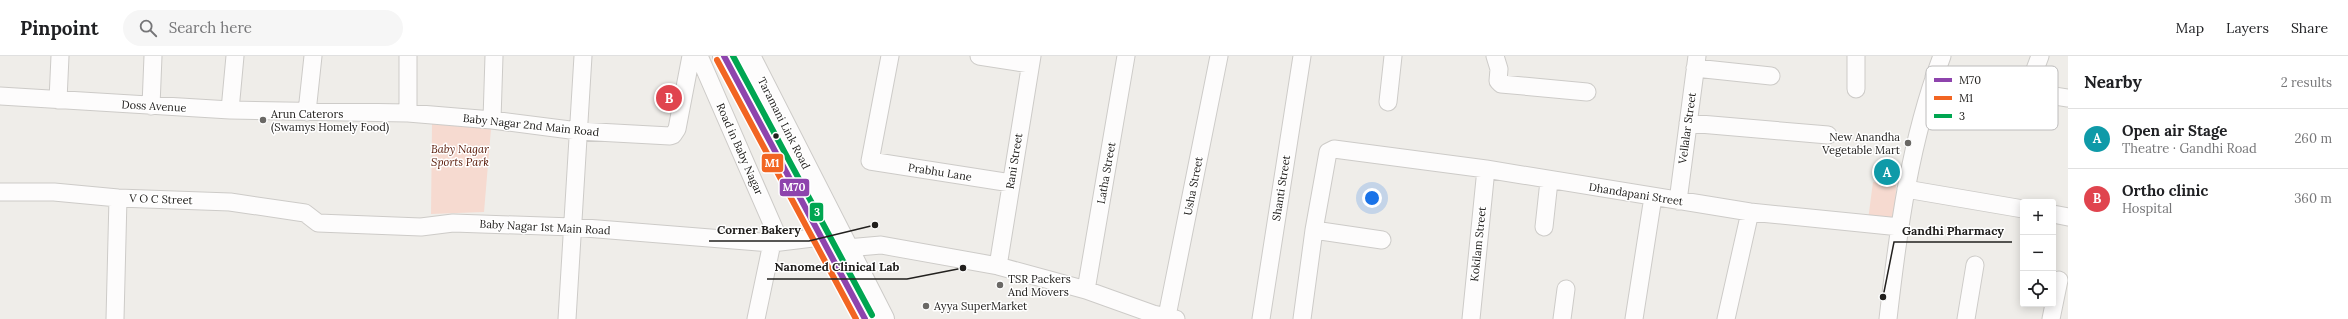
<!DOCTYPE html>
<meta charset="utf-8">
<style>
body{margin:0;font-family:Lora,serif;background:#f6f6f6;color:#202124}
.controls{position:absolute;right:12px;bottom:12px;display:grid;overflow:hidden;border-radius:4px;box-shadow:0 2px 10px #0003}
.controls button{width:36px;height:36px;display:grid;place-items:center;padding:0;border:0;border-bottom:1px solid #e0e0e0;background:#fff;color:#202124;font:20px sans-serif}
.you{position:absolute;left:1372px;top:142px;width:14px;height:14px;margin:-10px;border:3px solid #fff;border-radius:50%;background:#1a73e8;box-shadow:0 0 0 6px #1a73e833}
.badge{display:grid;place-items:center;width:26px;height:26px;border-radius:50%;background:#1a73e8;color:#fff;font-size:13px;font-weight:700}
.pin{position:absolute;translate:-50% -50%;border:2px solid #fff;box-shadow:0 1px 4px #0006}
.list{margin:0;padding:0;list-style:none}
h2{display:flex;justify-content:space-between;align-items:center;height:52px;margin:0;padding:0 16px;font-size:17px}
h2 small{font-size:13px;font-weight:400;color:#757577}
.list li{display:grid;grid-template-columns:26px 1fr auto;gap:12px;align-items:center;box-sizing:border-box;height:60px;padding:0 16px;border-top:1px solid #e0e0e0}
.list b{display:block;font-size:15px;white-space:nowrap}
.list p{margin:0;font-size:13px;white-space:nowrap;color:#757577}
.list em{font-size:13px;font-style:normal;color:#757577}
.icon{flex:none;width:22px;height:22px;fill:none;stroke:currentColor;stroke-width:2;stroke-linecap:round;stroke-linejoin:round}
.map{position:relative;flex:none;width:2068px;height:263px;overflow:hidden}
header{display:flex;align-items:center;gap:24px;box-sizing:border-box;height:56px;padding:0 20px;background:#fff;border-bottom:1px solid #e0e0e0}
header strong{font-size:19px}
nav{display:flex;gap:22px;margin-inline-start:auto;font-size:14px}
.search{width:280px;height:36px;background:#f6f6f6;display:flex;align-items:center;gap:10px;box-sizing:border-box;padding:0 14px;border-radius:22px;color:#757577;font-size:15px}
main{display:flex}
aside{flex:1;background:#fff}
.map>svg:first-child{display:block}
</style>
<header>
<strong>Pinpoint</strong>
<div class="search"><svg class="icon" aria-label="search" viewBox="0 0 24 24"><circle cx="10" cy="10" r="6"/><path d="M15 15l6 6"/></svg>Search here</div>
<nav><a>Map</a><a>Layers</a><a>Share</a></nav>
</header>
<main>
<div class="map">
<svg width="2068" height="263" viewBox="0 0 2068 263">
<rect width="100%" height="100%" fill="#efede9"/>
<path fill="#f6dad0" d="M432,68L491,73L484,156L431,158Z
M1873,126L1896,129L1895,168L1868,164Z"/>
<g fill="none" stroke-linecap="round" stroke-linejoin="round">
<defs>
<path id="minor" d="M699,0L780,186
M890,0L870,105L1011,127
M979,0L1030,8
M1495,0L1499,13L1498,25L1501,28L1587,36
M1695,12L1771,20
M1934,21L2068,42
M1856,33V0
M2027,35L2040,0
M0,40L230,54L408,57L492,64L578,75L670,80L673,79L677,73L691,0
M58,44L60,0
M1388,46L1393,0
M151,50L153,0
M230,54L235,0
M307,56L313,0
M408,57V0
M492,64L494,0
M1688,67L1828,79
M1906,133L2023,153
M0,136H54L118,142L230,146L305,157L318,167L421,171L453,167L573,171L772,187L821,181
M1678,145L1697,0
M2053,158L2068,161
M1544,171L1549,125
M1314,174L1382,184
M847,192L881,189L998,210L1086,234L1153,258L1176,263
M998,210L1032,0
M1086,234L1126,0
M1167,260L1219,0
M115,263L118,142
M567,263L583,0
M756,263L772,187
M1261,263L1302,0
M1302,263L1314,174L1328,96L1334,93L1486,113L1750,156L1900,171
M1471,263L1486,113
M1562,263L1566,233
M1634,263L1653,141
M1726,263L1750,156
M1888,263C1898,175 1910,84 1942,0
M1966,263L1975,209
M2051,263L2059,224"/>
<path id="major" d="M724,0L865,263
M749,0L883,263"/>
</defs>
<use href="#minor" stroke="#cdcbc8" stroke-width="19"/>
<use href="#major" stroke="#cdcbc8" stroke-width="24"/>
<use href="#minor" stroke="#fdfcfc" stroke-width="17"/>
<use href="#major" stroke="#fdfcfc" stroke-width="22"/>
<defs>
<path id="bus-1" d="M724,0L865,263"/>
<path id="bus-2" d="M717,4L856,263"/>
<path id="bus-3" d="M733,0L872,259"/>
</defs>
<use href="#bus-1" stroke="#fff" stroke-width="9"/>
<use href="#bus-2" stroke="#fff" stroke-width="9"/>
<use href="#bus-3" stroke="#fff" stroke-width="9"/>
<use href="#bus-1" stroke="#8e44ad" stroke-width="6"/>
<use href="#bus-2" stroke="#f26522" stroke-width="6"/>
<use href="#bus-3" stroke="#00a651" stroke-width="6"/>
</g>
<g fill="#6a6865" stroke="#fff" stroke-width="1.5">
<circle cx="263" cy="64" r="4"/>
<circle cx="1908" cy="87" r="4"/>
<circle cx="1000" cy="229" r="4"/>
<circle cx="926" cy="250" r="4"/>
</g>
<circle fill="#22201e" stroke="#fff" stroke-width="1.5" cx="776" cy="80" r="3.5"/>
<g text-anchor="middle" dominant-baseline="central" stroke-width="3" stroke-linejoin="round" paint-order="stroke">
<g font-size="11" fill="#22201e" stroke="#fff">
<text transform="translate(154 50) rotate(3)">Doss Avenue</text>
<text transform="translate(784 67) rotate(63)">Taramani Link Road</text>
<text transform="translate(531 69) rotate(6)">Baby Nagar 2nd Main Road</text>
<text transform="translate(1687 72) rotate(-82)">Vellalar Street</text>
<text transform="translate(740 93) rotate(66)">Road in Baby Nagar</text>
<text transform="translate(1014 105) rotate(-81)">Rani Street</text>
<text transform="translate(940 116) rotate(9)">Prabhu Lane</text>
<text transform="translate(1106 117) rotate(-80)">Latha Street</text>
<text transform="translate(1193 130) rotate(-79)">Usha Street</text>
<text transform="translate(1281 132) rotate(-81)">Shanti Street</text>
<text transform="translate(1636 138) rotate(9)">Dhandapani Street</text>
<text transform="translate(161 143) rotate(2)">V O C Street</text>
<text transform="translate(545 171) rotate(3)">Baby Nagar 1st Main Road</text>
<text transform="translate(1478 188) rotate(-84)">Kokilam Street</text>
</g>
<g font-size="11" fill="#22201e" stroke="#fff" text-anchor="start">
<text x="271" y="58">Arun Caterors<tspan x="271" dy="13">(Swamys Homely Food)</tspan></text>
<text x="1900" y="81" text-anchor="end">New Anandha<tspan x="1900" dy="13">Vegetable Mart</tspan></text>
<text x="1008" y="223">TSR Packers<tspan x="1008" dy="13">And Movers</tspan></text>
<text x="934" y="250">Ayya SuperMarket</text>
</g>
<g font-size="11" font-style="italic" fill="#561503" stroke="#fff">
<text x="460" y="93">Baby Nagar<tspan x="460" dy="13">Sports Park</tspan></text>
</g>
</g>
<rect x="1926" y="10" width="132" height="64" rx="6" fill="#fff" stroke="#bdbcbc" stroke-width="1"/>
<rect x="1934" y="22" width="18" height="4" fill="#8e44ad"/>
<rect x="1934" y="40" width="18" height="4" fill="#f26522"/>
<rect x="1934" y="58" width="18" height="4" fill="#00a651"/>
<g font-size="11" fill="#22201e">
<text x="1959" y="28">M70</text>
<text x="1959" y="46">M1</text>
<text x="1959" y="64">3</text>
</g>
<path fill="none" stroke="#22201e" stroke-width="1.5" d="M875 169L809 185H709M1883 241L1894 186H2012M963 212L907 223H767"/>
<g fill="#22201e" stroke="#fff" stroke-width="1.5">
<circle cx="875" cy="169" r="4"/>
<circle cx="1883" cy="241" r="4"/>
<circle cx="963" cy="212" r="4"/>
</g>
<g font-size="12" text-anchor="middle" font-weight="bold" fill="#22201e" stroke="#fff" stroke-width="3" stroke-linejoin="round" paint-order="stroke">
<text x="759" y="178">Corner Bakery</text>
<text x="1953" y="179">Gandhi Pharmacy</text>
<text x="837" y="215">Nanomed Clinical Lab</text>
</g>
<g stroke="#fff" stroke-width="1.5">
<rect x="761" y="97" width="23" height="20" rx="4" fill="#f26522"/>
<rect x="779" y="122" width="31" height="19" rx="4" fill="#8e44ad"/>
<rect x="809" y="146" width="15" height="20" rx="4" fill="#00a651"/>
</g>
<g font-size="11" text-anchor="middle" font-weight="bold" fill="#fff">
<text x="772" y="111">M1</text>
<text x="794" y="135">M70</text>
<text x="817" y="160">3</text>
</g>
</svg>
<div class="controls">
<button>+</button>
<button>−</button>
<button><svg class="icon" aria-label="locate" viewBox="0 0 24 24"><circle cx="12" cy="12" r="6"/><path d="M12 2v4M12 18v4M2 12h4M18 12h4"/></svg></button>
</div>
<div class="you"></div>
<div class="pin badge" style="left:1887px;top:116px;background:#0f9aa8">A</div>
<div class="pin badge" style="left:669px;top:42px;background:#e0444e">B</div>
</div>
<aside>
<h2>Nearby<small>2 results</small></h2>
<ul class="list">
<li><span class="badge" style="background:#0f9aa8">A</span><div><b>Open air Stage</b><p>Theatre · Gandhi Road</p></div><em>260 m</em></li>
<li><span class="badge" style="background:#e0444e">B</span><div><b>Ortho clinic</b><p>Hospital</p></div><em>360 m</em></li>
</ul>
</aside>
</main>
